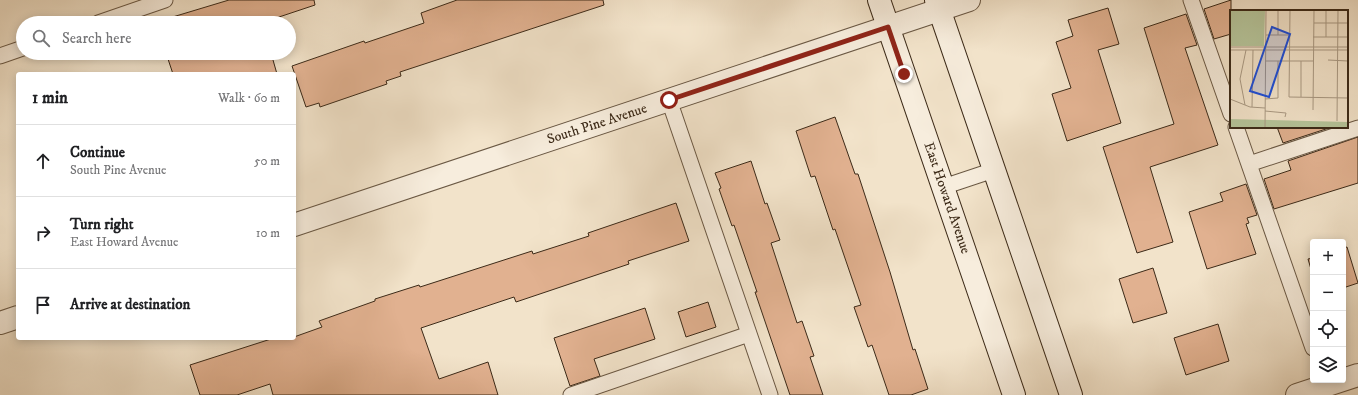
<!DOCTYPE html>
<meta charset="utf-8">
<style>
body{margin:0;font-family:"IM FELL DW Pica",serif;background:#f2f2f2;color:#202124}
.controls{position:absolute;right:12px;bottom:12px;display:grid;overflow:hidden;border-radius:4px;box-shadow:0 2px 10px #0003}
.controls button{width:36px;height:36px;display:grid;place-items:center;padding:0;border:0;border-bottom:1px solid #e0e0e0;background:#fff;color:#202124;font:20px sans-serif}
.stop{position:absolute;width:12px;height:12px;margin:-9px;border:3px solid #8f2418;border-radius:50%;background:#fff}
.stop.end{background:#8f2418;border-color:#fff;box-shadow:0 1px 4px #0008}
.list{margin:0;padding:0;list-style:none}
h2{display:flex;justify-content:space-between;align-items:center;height:52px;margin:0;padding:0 16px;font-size:17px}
h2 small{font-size:13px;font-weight:400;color:#757577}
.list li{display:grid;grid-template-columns:26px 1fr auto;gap:12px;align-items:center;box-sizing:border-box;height:72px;padding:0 16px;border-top:1px solid #e0e0e0}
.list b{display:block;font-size:15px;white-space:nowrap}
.list p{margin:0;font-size:13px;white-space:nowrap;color:#757577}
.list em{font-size:13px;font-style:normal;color:#757577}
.icon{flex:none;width:22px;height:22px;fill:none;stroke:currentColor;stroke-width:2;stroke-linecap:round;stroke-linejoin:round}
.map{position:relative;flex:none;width:1358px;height:395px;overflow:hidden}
.search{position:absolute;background:#fff;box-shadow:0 2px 10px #0003;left:16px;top:16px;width:280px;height:44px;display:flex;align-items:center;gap:10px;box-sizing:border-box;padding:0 14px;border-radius:22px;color:#757577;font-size:15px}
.panel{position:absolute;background:#fff;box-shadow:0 2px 10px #0003;left:16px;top:72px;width:280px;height:268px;border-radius:4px}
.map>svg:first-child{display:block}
</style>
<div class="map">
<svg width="1358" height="395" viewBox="0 0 1358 395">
<rect width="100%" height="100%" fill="#f2e3ca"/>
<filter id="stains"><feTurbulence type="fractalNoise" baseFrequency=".005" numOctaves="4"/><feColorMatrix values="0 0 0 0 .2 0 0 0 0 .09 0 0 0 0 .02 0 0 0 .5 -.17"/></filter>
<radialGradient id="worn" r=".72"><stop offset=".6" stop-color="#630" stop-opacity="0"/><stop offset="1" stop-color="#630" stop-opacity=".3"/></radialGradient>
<path fill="#e1b190" stroke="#3c2a18" d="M229,0H314L315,5L261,23H157L156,22Z
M457,0H603L604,5L400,72L401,76L386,81L387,84L320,107L319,103L306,107L292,66L364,41L365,43L424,23L421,13Z
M1231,0V34L1214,39L1204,9Z
M1108,8L1119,44L1098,50L1121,123L1067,141L1052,94L1071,88L1056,42L1073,36L1068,20Z
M1186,14L1197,45L1185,48L1218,145L1150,167L1173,242L1137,253L1103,147L1174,124L1144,28Z
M166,53H271L277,74H173Z
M835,117L855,174H858L890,272L913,350L915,349L928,389L911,395H889L872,345L868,347L854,307L861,305L835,229L833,230L815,176L811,177L796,131Z
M1277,127H1332L1283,143Z
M1358,137V183L1274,209L1264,179L1291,170L1288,161Z
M751,161L765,204L767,203L780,240L771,243L797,323L802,321L814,356L810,357L823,395H790L755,292H757L734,225L732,226L719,189L721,188L715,173Z
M1246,184L1257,215L1247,218L1249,223L1246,224L1256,254L1207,269L1189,212L1223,201L1220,193Z
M676,203L689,241L628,261L629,264L516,302L514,297L421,328L439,379L488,362L498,395H273L270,384L237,395H200L190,365L274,338H294V337L322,327L319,321L375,301V299L419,285L420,287L532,251L533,254L589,236L588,233Z
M1347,247L1358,283L1343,288V248Z
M1313,258V276L1308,259Z
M1153,268L1167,313L1133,323L1119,279Z
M708,302L716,327L686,337L678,312Z
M645,308L655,339L594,359L600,376L570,386L554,338Z
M1218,324L1229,361L1186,375L1174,338Z"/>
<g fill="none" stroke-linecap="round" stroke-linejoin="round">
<defs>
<path id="service" d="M1191,0L1231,114
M98,23L165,0
M0,56L23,48
M669,100L770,395
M1236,127L1313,348
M1249,164L1358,128
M943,187L994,170
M571,395L749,334"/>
<path id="minor" d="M294,225L969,0
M0,323L18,317
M1297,395L1358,375"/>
<path id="secondary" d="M879,0L1014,395
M936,0L1071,395"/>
</defs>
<use href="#service" stroke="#6a5844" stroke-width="17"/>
<use href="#minor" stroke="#6a5844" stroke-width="24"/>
<use href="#secondary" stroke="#3c2a18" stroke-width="24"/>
<use href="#service" stroke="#f7eddd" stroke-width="15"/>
<use href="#minor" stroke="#f7eddd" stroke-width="22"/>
<use href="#secondary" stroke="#f7eddd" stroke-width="22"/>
</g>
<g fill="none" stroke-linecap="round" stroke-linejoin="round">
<path stroke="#8f2418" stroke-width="5" d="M669,100L888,27L904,74"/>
</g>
<g text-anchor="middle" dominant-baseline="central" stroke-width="3" stroke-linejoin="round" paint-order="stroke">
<g font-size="14" fill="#3c2a18" stroke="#f7eddd">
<text transform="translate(597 124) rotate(-18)">South Pine Avenue</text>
<text transform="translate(947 198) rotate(71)">East Howard Avenue</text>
</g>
</g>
<g transform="translate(1230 10)">
<rect width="118" height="118" fill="#f2e3ca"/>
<path d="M0,0H35L34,36H0ZM0,109L118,112V118H0Z" fill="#b6c59b"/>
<path fill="none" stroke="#a99983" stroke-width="1" d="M60,0L59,87L118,88M84,13H118M36,25H59M48,25V0M83,27H118M96,27V0M0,37H118M0,40H118M98,50L118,51M36,51H83M71,87V51M0,89L20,97L35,98M35,89L48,88V51M15,95L10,69L16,40M22,97L23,40M83,100L84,0M35,101L56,103L55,107M107,111L108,0M35,118L36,0"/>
<path fill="#1d4ed8" fill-opacity="0.15" stroke="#1d4ed8" stroke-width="2" d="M42,17L60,24L39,87L20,81Z"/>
<rect width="118" height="118" fill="none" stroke="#3c2a18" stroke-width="2"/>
</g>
<rect width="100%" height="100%" filter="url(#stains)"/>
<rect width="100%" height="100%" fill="url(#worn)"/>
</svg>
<div class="controls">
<button>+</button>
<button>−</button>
<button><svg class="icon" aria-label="locate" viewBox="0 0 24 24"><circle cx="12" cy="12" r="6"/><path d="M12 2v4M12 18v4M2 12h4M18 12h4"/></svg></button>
<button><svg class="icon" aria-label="layers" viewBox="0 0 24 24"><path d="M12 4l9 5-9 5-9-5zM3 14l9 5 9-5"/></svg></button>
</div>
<div class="stop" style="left:669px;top:100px"></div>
<div class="stop end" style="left:904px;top:74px"></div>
<div class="search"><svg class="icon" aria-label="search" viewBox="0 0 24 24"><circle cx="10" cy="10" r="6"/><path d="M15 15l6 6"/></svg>Search here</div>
<section class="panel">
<h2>1 min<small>Walk · 60 m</small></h2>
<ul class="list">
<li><svg class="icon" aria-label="ahead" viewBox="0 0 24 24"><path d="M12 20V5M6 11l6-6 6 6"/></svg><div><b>Continue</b><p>South Pine Avenue</p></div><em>50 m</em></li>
<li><svg class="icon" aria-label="right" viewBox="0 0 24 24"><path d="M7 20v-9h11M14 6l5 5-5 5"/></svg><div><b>Turn right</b><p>East Howard Avenue</p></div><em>10 m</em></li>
<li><svg class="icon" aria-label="arrive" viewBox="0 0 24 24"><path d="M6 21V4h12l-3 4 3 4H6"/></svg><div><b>Arrive at destination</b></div></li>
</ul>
</section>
</div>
